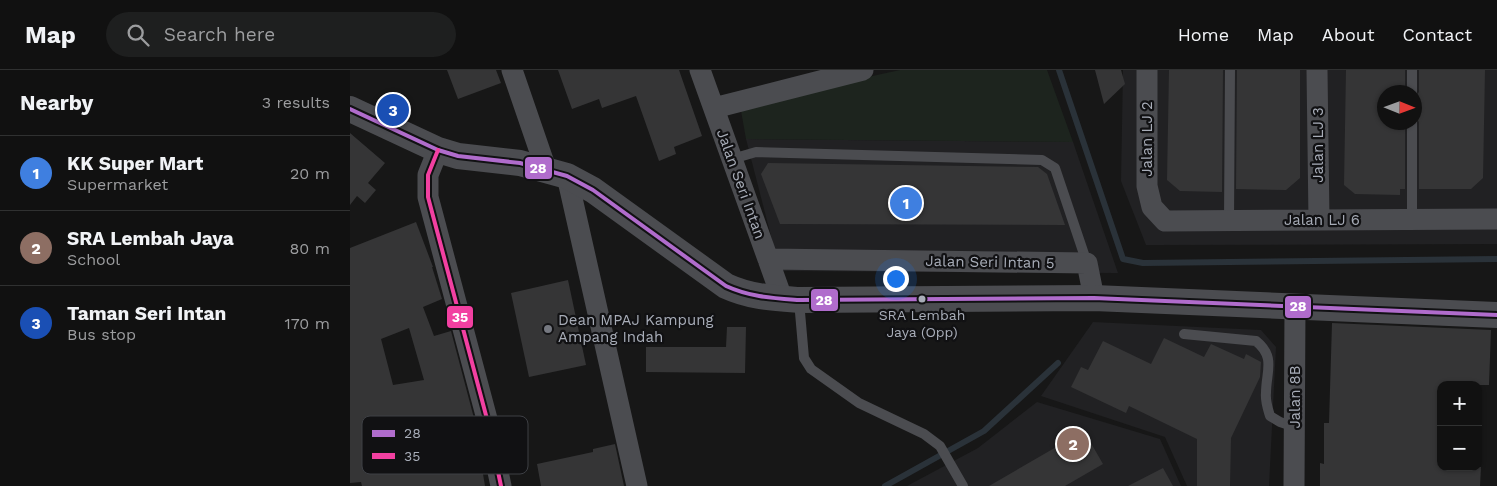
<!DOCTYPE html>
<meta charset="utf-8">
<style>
body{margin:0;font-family:"Work Sans",sans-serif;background:#1e1f1f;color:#f1f3f6}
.controls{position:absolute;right:15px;bottom:15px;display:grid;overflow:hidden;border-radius:10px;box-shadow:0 1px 4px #0004}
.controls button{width:45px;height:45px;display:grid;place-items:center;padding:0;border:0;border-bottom:1px solid #303131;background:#111;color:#f1f3f6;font:25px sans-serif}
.compass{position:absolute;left:1027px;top:15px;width:45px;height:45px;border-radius:50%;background:#111;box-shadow:0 1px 4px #0004;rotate:91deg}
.you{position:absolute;left:545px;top:208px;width:18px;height:18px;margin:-12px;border:4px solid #fff;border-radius:50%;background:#1a73e8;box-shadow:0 0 0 8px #1a73e833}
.badge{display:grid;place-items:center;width:32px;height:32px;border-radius:50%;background:#2563eb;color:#fff;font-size:16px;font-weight:700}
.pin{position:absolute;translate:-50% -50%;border:2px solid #fff;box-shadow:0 1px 5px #0006}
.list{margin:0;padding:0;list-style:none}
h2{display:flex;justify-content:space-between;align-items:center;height:65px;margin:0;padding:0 20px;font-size:21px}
h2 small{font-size:16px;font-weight:400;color:#9c9d9f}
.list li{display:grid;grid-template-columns:32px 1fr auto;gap:15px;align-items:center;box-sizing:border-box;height:75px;padding:0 20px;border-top:1px solid #303131}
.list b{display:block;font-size:19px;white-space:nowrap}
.list p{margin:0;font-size:16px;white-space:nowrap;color:#9c9d9f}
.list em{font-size:16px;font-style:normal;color:#9c9d9f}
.icon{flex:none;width:28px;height:28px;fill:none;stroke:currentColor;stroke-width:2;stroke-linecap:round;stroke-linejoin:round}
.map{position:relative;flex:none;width:1147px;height:416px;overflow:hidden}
header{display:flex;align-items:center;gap:30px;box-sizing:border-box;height:70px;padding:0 25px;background:#111;border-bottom:1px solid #303131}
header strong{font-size:24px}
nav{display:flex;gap:28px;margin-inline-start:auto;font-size:18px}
.search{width:350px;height:45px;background:#1e1f1f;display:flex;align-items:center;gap:12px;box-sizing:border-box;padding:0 18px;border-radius:28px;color:#9c9d9f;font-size:19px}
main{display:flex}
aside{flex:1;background:#111}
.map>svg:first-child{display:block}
</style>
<header>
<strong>Map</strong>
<div class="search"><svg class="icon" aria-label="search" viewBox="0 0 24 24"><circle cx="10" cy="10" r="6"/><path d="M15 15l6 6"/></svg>Search here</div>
<nav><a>Home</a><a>Map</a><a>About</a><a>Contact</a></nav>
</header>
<main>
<aside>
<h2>Nearby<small>3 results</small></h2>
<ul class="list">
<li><span class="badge" style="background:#3f7fe0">1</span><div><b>KK Super Mart</b><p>Supermarket</p></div><em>20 m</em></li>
<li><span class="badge" style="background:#8d6e63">2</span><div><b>SRA Lembah Jaya</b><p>School</p></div><em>80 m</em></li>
<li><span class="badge" style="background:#1a4fb4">3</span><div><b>Taman Seri Intan</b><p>Bus stop</p></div><em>170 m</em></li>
</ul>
</aside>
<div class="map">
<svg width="1147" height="416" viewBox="0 0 1147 416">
<rect width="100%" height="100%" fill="#171717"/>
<path fill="#212123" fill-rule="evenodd" d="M773,0H1147V174L796,175L771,111ZM1034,22H1064V52H1034Z
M396,69L723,72L768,203L430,201Z
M743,252L911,260L926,277L919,416H837L815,367L691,326Z
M687,332L810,369L831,416H557L628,378Z"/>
<path fill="#1d241e" d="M550,0H697L723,72L396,69L390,35Z"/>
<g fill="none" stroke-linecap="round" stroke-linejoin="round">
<path stroke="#2a3239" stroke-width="6" d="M709,0L773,189L793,193L1147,189
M535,416L634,361L708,293"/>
</g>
<path fill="#353536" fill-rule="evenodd" d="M97,0H146L151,13L108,29Z
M208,0H329L352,66L324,77L326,84L309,91L286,26L252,38L249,29L222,39Z
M745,0H771L775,14L754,34Z
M819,0H873L872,122L830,121L817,110Z
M887,0H950V108L936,120L886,119Z
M996,0H1055V22H1034V52H1055V119H1050V125L1005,124L994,115Z
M1069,0H1135L1133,108L1121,119H1069V52L1064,46V28L1069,22Z
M0,63L35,93L18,113L26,120L15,133L7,126L0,135Z
M418,93L688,97L697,104L715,155L430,154L411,104Z
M66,152L83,197H82L92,229L73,237L84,266L101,261L125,352L134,398H132L135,416H12L11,412L0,413V178ZM59,258L74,310L43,315L31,269Z
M218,210L236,295L179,307L161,223Z
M982,253L1141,260L1139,315H1091V397H1131L1130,416H970V393L974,394V353H979Z
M377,257H396L395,303L296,302V277H376Z
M814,268L854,287L861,274L894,289L896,284L911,292L910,307L881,368L880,416H847V369L779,336L776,343L721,317L731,297L738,300L753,271L801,294Z
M734,361L753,394L715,416H639Z
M265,374L274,416H191L187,394L243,382V379Z
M813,398L823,416H778Z"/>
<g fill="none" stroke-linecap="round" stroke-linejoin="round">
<path stroke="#4b4c50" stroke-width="10" d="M1062,22V0
M382,89L406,82L692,90L705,98L737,193
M1062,150V52
M879,151L880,0
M449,231L454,288L461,299L509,333L574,364L590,376L613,416
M834,264L906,271C926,287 916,302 916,323C915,331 918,339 920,346L930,352L945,357"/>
<path stroke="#4b4c50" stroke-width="21" d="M162,0L196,99
M350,0L432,228
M797,0V116L802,137L815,151L1147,149
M967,0L969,150
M364,38L513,0
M88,80L78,105V127L137,349L151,416
M217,106L287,416
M418,189L737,193L744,228
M944,416L945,238"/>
<path stroke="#4b4c50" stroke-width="26" d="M0,39L88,80L108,86L170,93L217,106L243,120L376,216C400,227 422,228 449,230L744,228L1147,245"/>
<defs>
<path id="bus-1" d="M0,39L88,80L108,86L170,93L217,106L243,120L376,216C400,227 422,228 449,230L744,228L1147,245"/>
<path id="bus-2" d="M88,80L78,105V127L137,349L151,416"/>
</defs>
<use href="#bus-1" stroke="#111113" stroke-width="8"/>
<use href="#bus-2" stroke="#111113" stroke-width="8"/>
<use href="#bus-1" stroke="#b06ccc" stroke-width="4"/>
<use href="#bus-2" stroke="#f240a1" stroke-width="4"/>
</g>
<circle fill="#a8adb8" stroke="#111113" stroke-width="2" cx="572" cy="229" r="4.5"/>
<circle fill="#757880" stroke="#111113" stroke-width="2" cx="198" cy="259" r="5"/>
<g text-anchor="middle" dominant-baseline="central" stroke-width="4.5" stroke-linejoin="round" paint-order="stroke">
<g font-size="14" fill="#a8adb8" stroke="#111113">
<text x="572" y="245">SRA Lembah<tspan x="572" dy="17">Jaya (Opp)</tspan></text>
</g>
<g font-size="15" fill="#a8adb8" stroke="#111113">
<text transform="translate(797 69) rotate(-90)">Jalan LJ 2</text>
<text transform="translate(968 75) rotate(-90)">Jalan LJ 3</text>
<text transform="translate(391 114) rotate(70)">Jalan Seri Intan</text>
<text x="972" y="150">Jalan LJ 6</text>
<text transform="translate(640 192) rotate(1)">Jalan Seri Intan 5</text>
<text transform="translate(945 327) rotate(-90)">Jalan 8B</text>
</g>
<g font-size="15" fill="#a8adb8" stroke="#111113" text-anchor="start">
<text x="208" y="250">Dean MPAJ Kampung<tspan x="208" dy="17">Ampang Indah</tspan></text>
</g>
</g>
<rect x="12" y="346" width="166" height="58" rx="8" fill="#111113" stroke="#3e4045" stroke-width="1"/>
<rect x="22" y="360" width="23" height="7" fill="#b06ccc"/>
<rect x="22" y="383" width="23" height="6" fill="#f240a1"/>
<g font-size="14" fill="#a8adb8">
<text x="54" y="368">28</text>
<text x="54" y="391">35</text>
</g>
<g stroke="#111113" stroke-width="2">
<rect x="174" y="86" width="29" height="24" rx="5" fill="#b06ccc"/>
<rect x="460" y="218" width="29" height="24" rx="5" fill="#b06ccc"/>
<rect x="934" y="225" width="28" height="24" rx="5" fill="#b06ccc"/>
<rect x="96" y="235" width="28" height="24" rx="5" fill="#f240a1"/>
</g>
<g font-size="14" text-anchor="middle" font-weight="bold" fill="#fff">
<text x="188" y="103">28</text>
<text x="474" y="235">28</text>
<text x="948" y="241">28</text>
<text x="110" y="252">35</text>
</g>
</svg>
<div class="controls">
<button>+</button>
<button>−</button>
</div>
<svg class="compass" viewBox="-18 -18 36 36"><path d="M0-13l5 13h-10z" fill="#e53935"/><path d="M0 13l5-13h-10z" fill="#9c9d9f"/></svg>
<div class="you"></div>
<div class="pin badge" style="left:556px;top:133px;background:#3f7fe0">1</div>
<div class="pin badge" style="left:723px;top:374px;background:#8d6e63">2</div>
<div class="pin badge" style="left:43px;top:40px;background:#1a4fb4">3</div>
</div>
</main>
